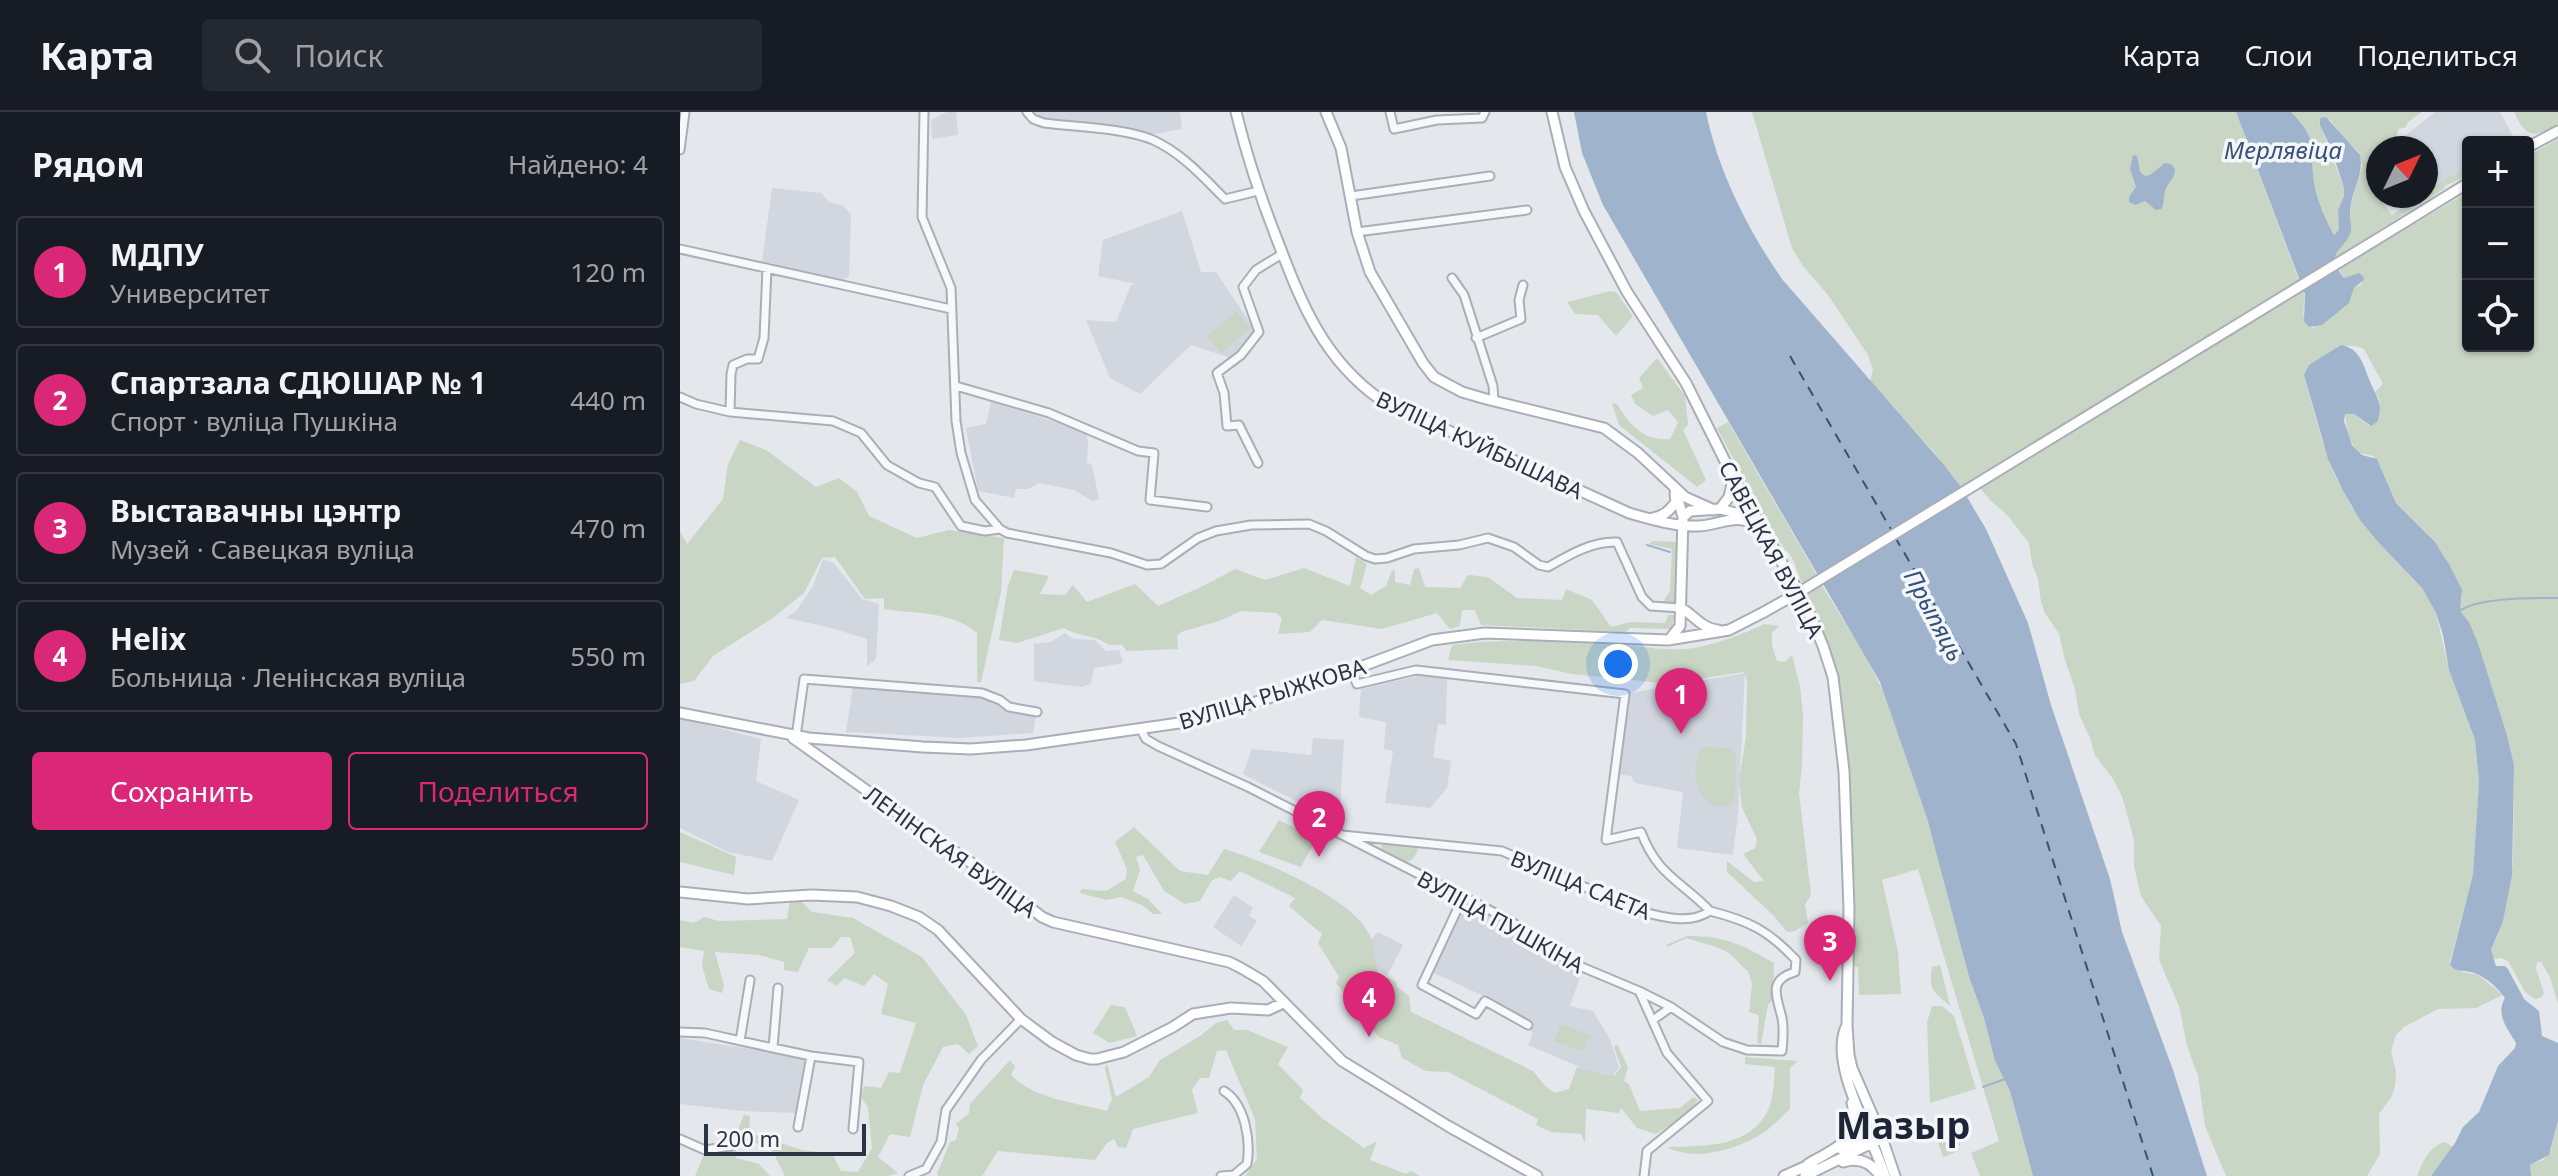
<!DOCTYPE html>
<html lang="ru">
<meta charset="utf-8">
<style>
body{margin:0;font-family:"Noto Sans",sans-serif;background:#242831;color:#f1f3f6}
.controls{position:absolute;right:24px;top:24px;display:grid;overflow:hidden;border-radius:8px;box-shadow:0 2px 6px #0004}
.controls button{width:72px;height:72px;display:grid;place-items:center;padding:0;border:0;border-bottom:2px solid #363941;background:#171b24;color:#f1f3f6;font:40px sans-serif}
.compass{position:absolute;left:1686px;top:24px;width:72px;height:72px;border-radius:50%;background:#171b24;box-shadow:0 2px 6px #0004;rotate:47deg}
.scale{position:absolute;left:24px;bottom:20px;width:162px;box-sizing:border-box;padding-left:8px;border:4px solid #2b3445;border-top:0;font-size:22px;line-height:28px;white-space:nowrap;color:#2b3445;-webkit-text-stroke:6px #f4f6f9;paint-order:stroke}
.you{position:absolute;left:938px;top:552px;width:28px;height:28px;margin:-20px;border:6px solid #fff;border-radius:50%;background:#1a73e8;box-shadow:0 0 0 12px #1a73e833}
.badge{display:grid;place-items:center;width:52px;height:52px;border-radius:50%;background:#db2777;color:#fff;font-size:26px;font-weight:700}
.pin{position:absolute;translate:-50% -66px;filter:drop-shadow(0 2px 4px #0008)}
.pin::after{content:'';position:absolute;top:42px;width:28px;height:24px;background:inherit;clip-path:polygon(0 0,100% 0,50% 100%)}
.list{margin:0;padding:0;list-style:none}
h2{display:flex;justify-content:space-between;align-items:center;height:104px;margin:0;padding:0 32px;font-size:34px}
h2 small{font-size:26px;font-weight:400;color:#9ea1a6}
.list li{display:grid;grid-template-columns:52px 1fr auto;gap:24px;align-items:center;box-sizing:border-box;height:112px;margin:0 16px 16px;padding:0 16px;border:2px solid #363941;border-radius:8px}
.list b{display:block;font-size:30px;white-space:nowrap}
.list p{margin:0;font-size:26px;white-space:nowrap;color:#9ea1a6}
.list em{font-size:26px;font-style:normal;color:#9ea1a6}
.actions{display:flex;gap:16px;padding:24px 32px}
.actions a{flex:1;padding:18px 0;border:2px solid #db2777;border-radius:8px;text-align:center;font-size:28px;color:#db2777}
.actions .main{background:#db2777;color:#fff}
.icon{flex:none;width:44px;height:44px;fill:none;stroke:currentColor;stroke-width:2;stroke-linecap:round;stroke-linejoin:round}
.map{position:relative;flex:none;width:1878px;height:1064px;overflow:hidden}
header{display:flex;align-items:center;gap:48px;box-sizing:border-box;height:112px;padding:0 40px;background:#171b24;border-bottom:2px solid #363941}
header strong{font-size:38px}
nav{display:flex;gap:44px;margin-inline-start:auto;font-size:28px}
.search{width:560px;height:72px;background:#242831;display:flex;align-items:center;gap:20px;box-sizing:border-box;padding:0 28px;border-radius:8px;color:#9ea1a6;font-size:30px}
main{display:flex}
aside{flex:1;background:#171b24}
.map>svg:first-child{display:block}
</style>
<header>
<strong>Карта</strong>
<div class="search"><svg class="icon" aria-label="search" viewBox="0 0 24 24"><circle cx="10" cy="10" r="6"/><path d="M15 15l6 6"/></svg>Поиск</div>
<nav><a>Карта</a><a>Слои</a><a>Поделиться</a></nav>
</header>
<main>
<aside>
<h2>Рядом<small>Найдено: 4</small></h2>
<ul class="list">
<li><span class="badge">1</span><div><b>МДПУ</b><p>Университет</p></div><em>120 m</em></li>
<li><span class="badge">2</span><div><b>Спартзала СДЮШАР № 1</b><p>Спорт · вуліца Пушкіна</p></div><em>440 m</em></li>
<li><span class="badge">3</span><div><b>Выставачны цэнтр</b><p>Музей · Савецкая вуліца</p></div><em>470 m</em></li>
<li><span class="badge">4</span><div><b>Helix</b><p>Больница · Ленінская вуліца</p></div><em>550 m</em></li>
</ul>
<div class="actions"><a class="main">Сохранить</a><a>Поделиться</a></div>
</aside>
<div class="map">
<svg width="1878" height="1064" viewBox="0 0 1878 1064">
<rect width="100%" height="100%" fill="#e4e7ec"/>
<path fill="#d2d6de" d="M267,0H276L278,23L252,27L251,8Z
M350,0H500L502,17L469,23L358,7Z
M1755,0H1820L1835,28L1788,30V55L1746,81V36H1722V26Z
M92,76L141,81L149,90L164,94L171,103L169,164L163,168L82,150Z
M502,99L521,160H536L575,218L551,246L511,233L460,282L430,266L406,208L436,210L451,173L456,172L418,164L423,128Z
M311,290L405,319L408,330L407,350L412,353L419,387L412,389L394,378L359,371L348,377H336L334,386L298,379L286,316L306,312Z
M143,447L154,451L182,487L199,492L196,547L187,554V527L148,515L106,506L116,499L133,474Z
M385,521L393,527L415,528L426,539L439,538L443,551L414,556L411,572L401,575L354,569V532L371,530Z
M1065,561L1058,702L1053,743L997,736L1003,680L955,671L951,664L935,662L945,582Z
M738,564L767,566L766,613L758,612L753,645L771,649L767,676L750,696L705,691L713,639L704,637L706,610L679,605L681,577Z
M173,574L294,582L328,599L356,603L353,621L280,626L166,620Z
M0,606L81,627L76,669L119,688L92,749L48,740L0,716Z
M633,626L664,628L659,711L563,662L572,637L631,643Z
M554,783L573,796L569,804L577,809L561,834L533,815Z
M783,792L837,818L902,859L890,894L913,899L930,927L939,955L930,968L848,933L853,921L847,915L848,910L827,895L752,860Z
M698,820L723,833L707,864L687,850L682,836Z
M0,926L96,941L125,948L115,1001L63,999L0,992Z"/>
<path fill="#c9d6c5" d="M1072,0H1556L1619,168L1281,375L1252,338L1190,270L1193,258L1188,243L1148,183L1123,154L1112,136Z
M1611,0H1742L1728,10L1726,15L1719,17L1711,36H1698V84H1703V91L1712,103L1741,84H1746V79L1788,55V63L1765,74L1764,77L1655,146L1657,138L1667,127L1671,116L1670,96L1682,54L1678,39L1667,30L1650,8L1639,10L1664,76V84L1658,98L1659,118L1654,123C1646,109 1636,86 1634,69C1629,34 1640,30 1611,0Z
M1834,0H1878V13C1854,26 1846,27 1834,0Z
M1878,27V892L1870,865L1861,850H1857L1856,857L1864,881L1862,885L1855,887L1845,880L1828,849L1821,846L1812,847L1811,838L1817,825L1833,752L1834,653L1827,623L1798,531L1789,510L1780,499L1782,482L1765,444L1749,424L1716,391L1699,351L1693,344L1679,341L1668,325L1665,302H1674L1689,314L1700,304L1699,287L1695,280L1703,272L1684,237L1676,234H1664L1625,268L1642,329L1655,364L1671,394L1698,430L1742,476L1756,501L1769,558L1795,628L1799,670L1793,762L1770,850L1771,855L1778,859L1798,863L1823,883L1796,896L1758,897L1724,915L1716,923L1711,939L1716,960L1715,973L1712,984L1699,1002L1700,1042L1687,1064H1546L1525,1014L1518,964L1507,934L1499,894L1479,848L1481,814L1461,784L1454,754V728L1442,684L1433,667L1415,643L1410,626L1399,602L1395,577L1385,548L1379,522L1365,501L1361,490L1358,468L1352,451L1349,431L1327,403L1310,388L1300,376L1624,179C1626,193 1617,210 1633,216L1669,191L1674,176L1681,173L1684,166L1681,162L1664,166L1659,157L1788,80V234H1848V44Z
M930,179L936,180L953,204L936,224L918,203L895,202L887,190Z
M557,199L571,216L541,241L527,224Z
M977,246L1005,284L1008,313L1003,318L1026,368L1017,375L939,313L932,291L937,292C950,313 963,329 990,327L998,310L988,298L973,304L955,292L951,283L963,276L959,266Z
M1048,310L1138,465L1123,473C1117,462 1114,442 1105,438L1081,399L1037,316Z
M60,328L86,338L136,375L159,366L177,380L189,404L237,426L269,418L324,426L321,480L301,570H297V521C272,499 236,502 204,497V486L185,487L155,445L142,446L124,481L94,505L33,544L14,569L0,572V419L7,432L43,387L48,352Z
M973,429L998,430L997,491L983,490L990,479L992,437L969,432Z
M676,445L687,452L680,476L691,483L706,474L712,458L715,459V470L730,473L734,457L739,456L745,475L780,476L788,463L808,465L837,486L882,488L886,477L912,488L931,515L950,510L985,511L988,503H995L991,517L950,516L946,520L801,513L795,498H782L780,514L770,517L757,501L702,517L642,508L630,520L598,522L602,507L597,501L561,499L539,509L501,520L497,524L498,537L447,539L442,533H429C414,522 401,526 384,516L337,531L319,528L328,474L334,458L369,464L360,482L385,483L393,473L407,490L455,472L478,494L521,475L555,457L585,468L624,456L670,474Z
M1141,472L1186,545L1205,583L1247,706L1289,865L1304,906L1315,949L1330,979L1353,1064H1300L1291,1041L1319,1029L1238,757L1202,768L1218,840L1221,882L1179,883L1178,855L1172,854C1171,757 1175,658 1156,562C1150,534 1136,508 1124,482Z
M1084,512L1099,514L1092,521V533L1097,549L1105,550L1112,543L1120,574L1123,603L1122,653L1119,681L1131,783L1125,793L1128,811L1115,819L1107,820L1094,804L1047,760V749L1074,770L1084,769L1063,742L1075,736L1077,727L1062,696L1059,669L1066,624L1067,568L1064,560L990,571L970,570L892,562L856,554L768,548L772,533C828,526 884,530 940,533C965,534 988,540 1014,536C1039,531 1062,523 1084,512Z
M1024,635L1047,636L1056,642L1055,690C1025,710 1002,661 1024,635Z
M599,708L636,727L621,755L579,740Z
M454,715L500,759L528,763L544,737C582,748 674,786 690,824C694,835 696,849 698,860L716,870L717,875L729,884L731,900L853,959L865,974L875,981L889,977L897,955L928,964L935,963L941,955L934,935L937,932L948,955L944,969L949,972L960,999L1000,996L1013,985L1018,988L1008,1002L976,1022L957,1016L941,996L939,1001L906,997L905,1031L901,1022L871,1020L856,1013L858,1007L768,960L746,959L722,946L718,933L699,925L656,871L659,865L638,831L642,822L609,794L615,786L560,759L551,769L540,765L532,768L520,789L505,792L484,779L463,743L456,745L460,758L453,779L468,787L482,802H473L462,793L441,785L426,788L400,781L401,777L426,779L446,767L447,757L435,730Z
M0,720L56,745L54,763L0,750Z
M704,731L737,735L738,738C729,758 718,749 701,741V734Z
M110,788L121,789L132,800L173,806L242,845L286,903L298,934L289,942L278,932L263,935L243,973L230,1025L210,1022L198,1045L218,1061L208,1064H105L91,1036L55,1025L64,1003L70,1004L69,1021L122,1038L149,1041L153,1043L161,1059L178,1060L192,1036L188,995L181,986L184,974L201,976L209,960L220,961L236,911L201,902L208,872L194,862L184,874L164,866L157,874L147,868L175,841L170,825H161L152,836H129L118,860L104,858V850L79,843L35,840L44,874L42,881L29,877L22,854L24,839L0,835V808L14,811L24,805L39,809L107,807Z
M1007,824C1045,824 1061,832 1094,851L1093,887L1088,893L1081,932L1077,931L1079,903L1069,900L1072,872L1068,859C1060,854 1056,846 1049,841C1037,834 1019,830 1006,826L988,835L986,833Z
M1260,853L1270,894C1254,880 1248,878 1252,855Z
M431,893L445,895L457,924L430,931L413,921Z
M1252,894H1262L1274,904L1296,977L1250,991L1247,910Z
M547,908L554,918H567L608,935L598,952L623,978L620,986L642,1006L684,1036L697,1029L690,1048L726,1062L731,1059L740,1064H565L577,1047L575,1007L546,938L537,939L529,966H520L512,978L518,1001L453,1017L446,1036L438,1035L434,1027L427,1031L415,1048L318,1039L302,1064H259L257,1062L270,1030L276,1028L279,1017L276,1012L289,1001L290,992L330,948L335,954L331,963C353,987 397,991 427,999L432,987L425,956L427,952L436,985L469,965L480,948L520,924L536,911Z
M881,912L910,923L903,940L874,929Z
M1065,945L1118,949L1110,956V997C1101,1005 1091,1017 1080,1023C1054,1038 1015,1050 987,1035C1026,1034 1074,1036 1090,993C1094,982 1094,967 1095,955L1065,952Z
M1878,1009V1064H1851L1850,1053L1863,1048L1871,1038Z
M1274,1014L1281,1033L1278,1034L1279,1039L1263,1045L1256,1025L1264,1023L1263,1020Z
M1765,1030L1773,1035L1751,1064H1737C1743,1050 1749,1034 1765,1030Z
M56,1037V1046L79,1052L90,1064H15L24,1042Z"/>
<path fill="#9fb4cc" d="M894,0H1026C1038,59 1068,118 1102,167L1264,353L1281,375L1306,417L1348,511L1371,593L1430,767L1442,820L1493,958L1527,1064H1353L1330,979L1315,949L1304,906L1289,865L1247,706L1200,570L923,93L902,41Z
M1556,0H1611C1640,30 1629,34 1634,70C1636,86 1646,109 1654,123L1659,118L1658,98L1664,84V76L1652,39L1640,13V6L1646,5L1680,43C1684,62 1672,78 1670,98C1669,106 1673,115 1670,122C1662,141 1644,140 1664,166L1679,161L1683,164L1684,168L1674,176L1669,191L1642,213L1629,215L1624,209L1625,182Z
M1453,43L1457,44L1460,60L1465,64L1470,63L1485,51L1491,52L1495,57C1495,67 1488,70 1485,79C1483,86 1485,91 1481,97L1476,98L1465,89L1455,93L1449,90V85L1456,75L1450,57Z
M1661,233C1679,236 1683,251 1689,267C1695,283 1705,293 1697,310L1691,314L1674,302H1665L1664,309L1672,333L1682,343L1697,347L1716,391L1755,430L1769,452L1782,478L1780,499L1789,510L1798,531L1827,623L1834,653L1832,763L1823,809L1811,838L1816,854H1825L1828,857L1844,887L1859,899L1862,924L1878,931V1009L1869,1043L1850,1053L1851,1064H1751L1775,1031L1783,1015L1799,1000L1818,954L1835,936L1836,931C1828,917 1815,903 1825,886C1818,876 1806,865 1794,861C1784,857 1777,862 1770,853L1793,762L1799,670L1795,628L1769,558L1763,523L1756,501L1742,476L1698,430L1680,408L1663,379L1648,347L1624,263L1629,253Z"/>
<g fill="none" stroke-linecap="round" stroke-linejoin="round">
<path stroke="#9fb4cc" stroke-width="2" d="M967,433L990,440
M1778,500C1795,485 1854,486 1878,486
M1303,975L1325,967"/>
<path stroke="#34527a" stroke-width="2" stroke-dasharray="10 8" stroke-linecap="butt" d="M1110,244L1212,419
M1215,425L1336,632L1473,1064"/>
<defs>
<path id="street" d="M244,0L242,105L271,176L276,309L281,341L295,388L320,417
M347,0L353,7L364,11C395,15 445,16 473,28C502,41 524,66 545,87L578,79
M710,0L714,17L757,8L802,6L805,0
M0,38L5,0
M671,84L810,64
M677,120L847,98
M0,137L271,197
M772,166L784,183L813,274L814,289
M796,226L841,207L839,188L843,173
M276,274L369,301L458,339L474,341L470,388L527,395
M0,285L16,292L50,300L153,309L181,321L207,353L239,371L255,375L281,414L305,419L320,417L327,421L431,441L467,453L481,452L518,426L536,419L571,413L629,412L646,419L686,444L695,447L707,446L734,437L779,433L808,426L834,435L859,453L868,455C889,443 912,429 937,430L962,485L971,494L1001,496
M50,300L51,262L53,253L67,247H78L84,226L87,156
M578,351L559,313L547,314L544,281L537,261L561,243L579,220L563,175L576,158L602,142
M671,558L677,572L736,558L945,582L926,728L961,720C978,764 1000,768 1030,799
M461,618L466,627L478,634L568,675L829,808L890,850L959,879L991,895L1043,930L1067,938L1102,939C1103,929 1104,916 1102,906C1097,885 1087,868 1115,860L1116,848C1088,818 1069,809 1030,799C1010,813 982,805 960,799L822,739L662,723
M116,625L124,567L302,581L320,588L329,595L357,600
M783,785L742,873L796,902L805,889L848,913
M98,876L93,936L131,944L179,950L173,1017
M960,881L987,941L1028,989L967,1039L964,1064
M973,908L991,895
M0,920L25,921L93,936
M60,929L70,868
M118,1015L131,944
M0,1027L25,1038L51,1034
M229,1064L246,1057L261,1030L266,998L301,948L341,907
M541,1064L554,1063L567,1052C571,1028 565,992 544,979"/>
<path id="secondary" d="M556,0C567,45 581,87 598,130C622,193 644,248 701,288L949,401C970,407 996,415 1018,414C1043,413 1055,399 1079,415
M646,0L661,36L677,120L690,160L743,251L754,265L782,280L806,287L924,316L958,341L1005,385L1034,398
M872,0L885,55L904,99L947,180L1006,271L1053,365L1125,491L1143,534L1153,565L1164,659L1169,797L1167,913L1169,943L1172,956L1201,1023L1215,1064
M1848,35L1878,19
M1725,110L1788,71
M1040,397L1049,385L1053,368
M1003,405L1010,399L1040,397L1068,404
M973,406C984,404 989,399 996,390L995,382
M1001,496C1014,503 1022,517 1038,518
M989,528L1000,514L1003,405L995,377
M0,601L129,626L243,635L291,637L346,633L506,610L554,597L651,566L752,528L805,521L988,528L1049,518L1084,500
M113,626L245,720L296,754L362,805L373,810L549,850L561,856L583,869L662,949L768,1014L857,1064
M0,780L68,787L131,783L177,785L211,794L239,805L258,818L341,907L372,930L396,943L410,947H417L444,940L493,915L513,902L551,896L588,898L603,891
M1167,913C1147,950 1193,1025 1205,1064
M1161,1037L1194,1021
M1163,1050C1179,1045 1191,1050 1200,1064
M1128,1052C1153,1037 1184,1028 1172,991
M1104,1064L1133,1051
M1125,1064L1196,1029"/>
</defs>
<use href="#street" stroke="#a9aeb7" stroke-width="11"/>
<use href="#secondary" stroke="#a9aeb7" stroke-width="13"/>
<use href="#street" stroke="#f7f8fa" stroke-width="7"/>
<use href="#secondary" stroke="#fff" stroke-width="9"/>
<defs>
<path id="secondary-bridge" d="M1084,500L1118,481L1725,110"/>
</defs>
<use href="#secondary-bridge" stroke="#a9aeb7" stroke-width="13" stroke-linecap="butt"/>
<use href="#secondary-bridge" stroke="#fff" stroke-width="9"/>
</g>
<g text-anchor="middle" dominant-baseline="central" stroke-width="7" stroke-linejoin="round" paint-order="stroke">
<g font-size="22" fill="#2b3445" stroke="#f4f6f9">
<text transform="translate(800 332) rotate(25)">ВУЛІЦА КУЙБЫШАВА</text>
<text transform="translate(1092 437) rotate(62)">САВЕЦКАЯ ВУЛІЦА</text>
<text transform="translate(592 581) rotate(-17)">ВУЛІЦА РЫЖКОВА</text>
<text transform="translate(271 739) rotate(36)">ЛЕНІНСКАЯ ВУЛІЦА</text>
<text transform="translate(901 772) rotate(22)">ВУЛІЦА САЕТА</text>
<text transform="translate(821 809) rotate(29)">ВУЛІЦА ПУШКІНА</text>
</g>
<g font-size="24" font-style="italic" fill="#34527a" stroke="#f4f6f9">
<text x="1603" y="37">Мерлявіца</text>
<text transform="translate(1255 503) rotate(62)">Прыпяць</text>
</g>
<g font-size="38" font-weight="bold" fill="#1d2536" stroke="#f4f6f9">
<text x="1223" y="1012">Мазыр</text>
</g>
</g>
</svg>
<div class="controls">
<button>+</button>
<button>−</button>
<button><svg class="icon" aria-label="locate" viewBox="0 0 24 24"><circle cx="12" cy="12" r="6"/><path d="M12 2v4M12 18v4M2 12h4M18 12h4"/></svg></button>
</div>
<svg class="compass" viewBox="-18 -18 36 36"><path d="M0-13l5 13h-10z" fill="#e53935"/><path d="M0 13l5-13h-10z" fill="#9ea1a6"/></svg>
<div class="scale">200 m</div>
<div class="you"></div>
<div class="pin badge" style="left:1001px;top:622px">1</div>
<div class="pin badge" style="left:639px;top:745px">2</div>
<div class="pin badge" style="left:1150px;top:869px">3</div>
<div class="pin badge" style="left:689px;top:925px">4</div>
</div>
</main>
